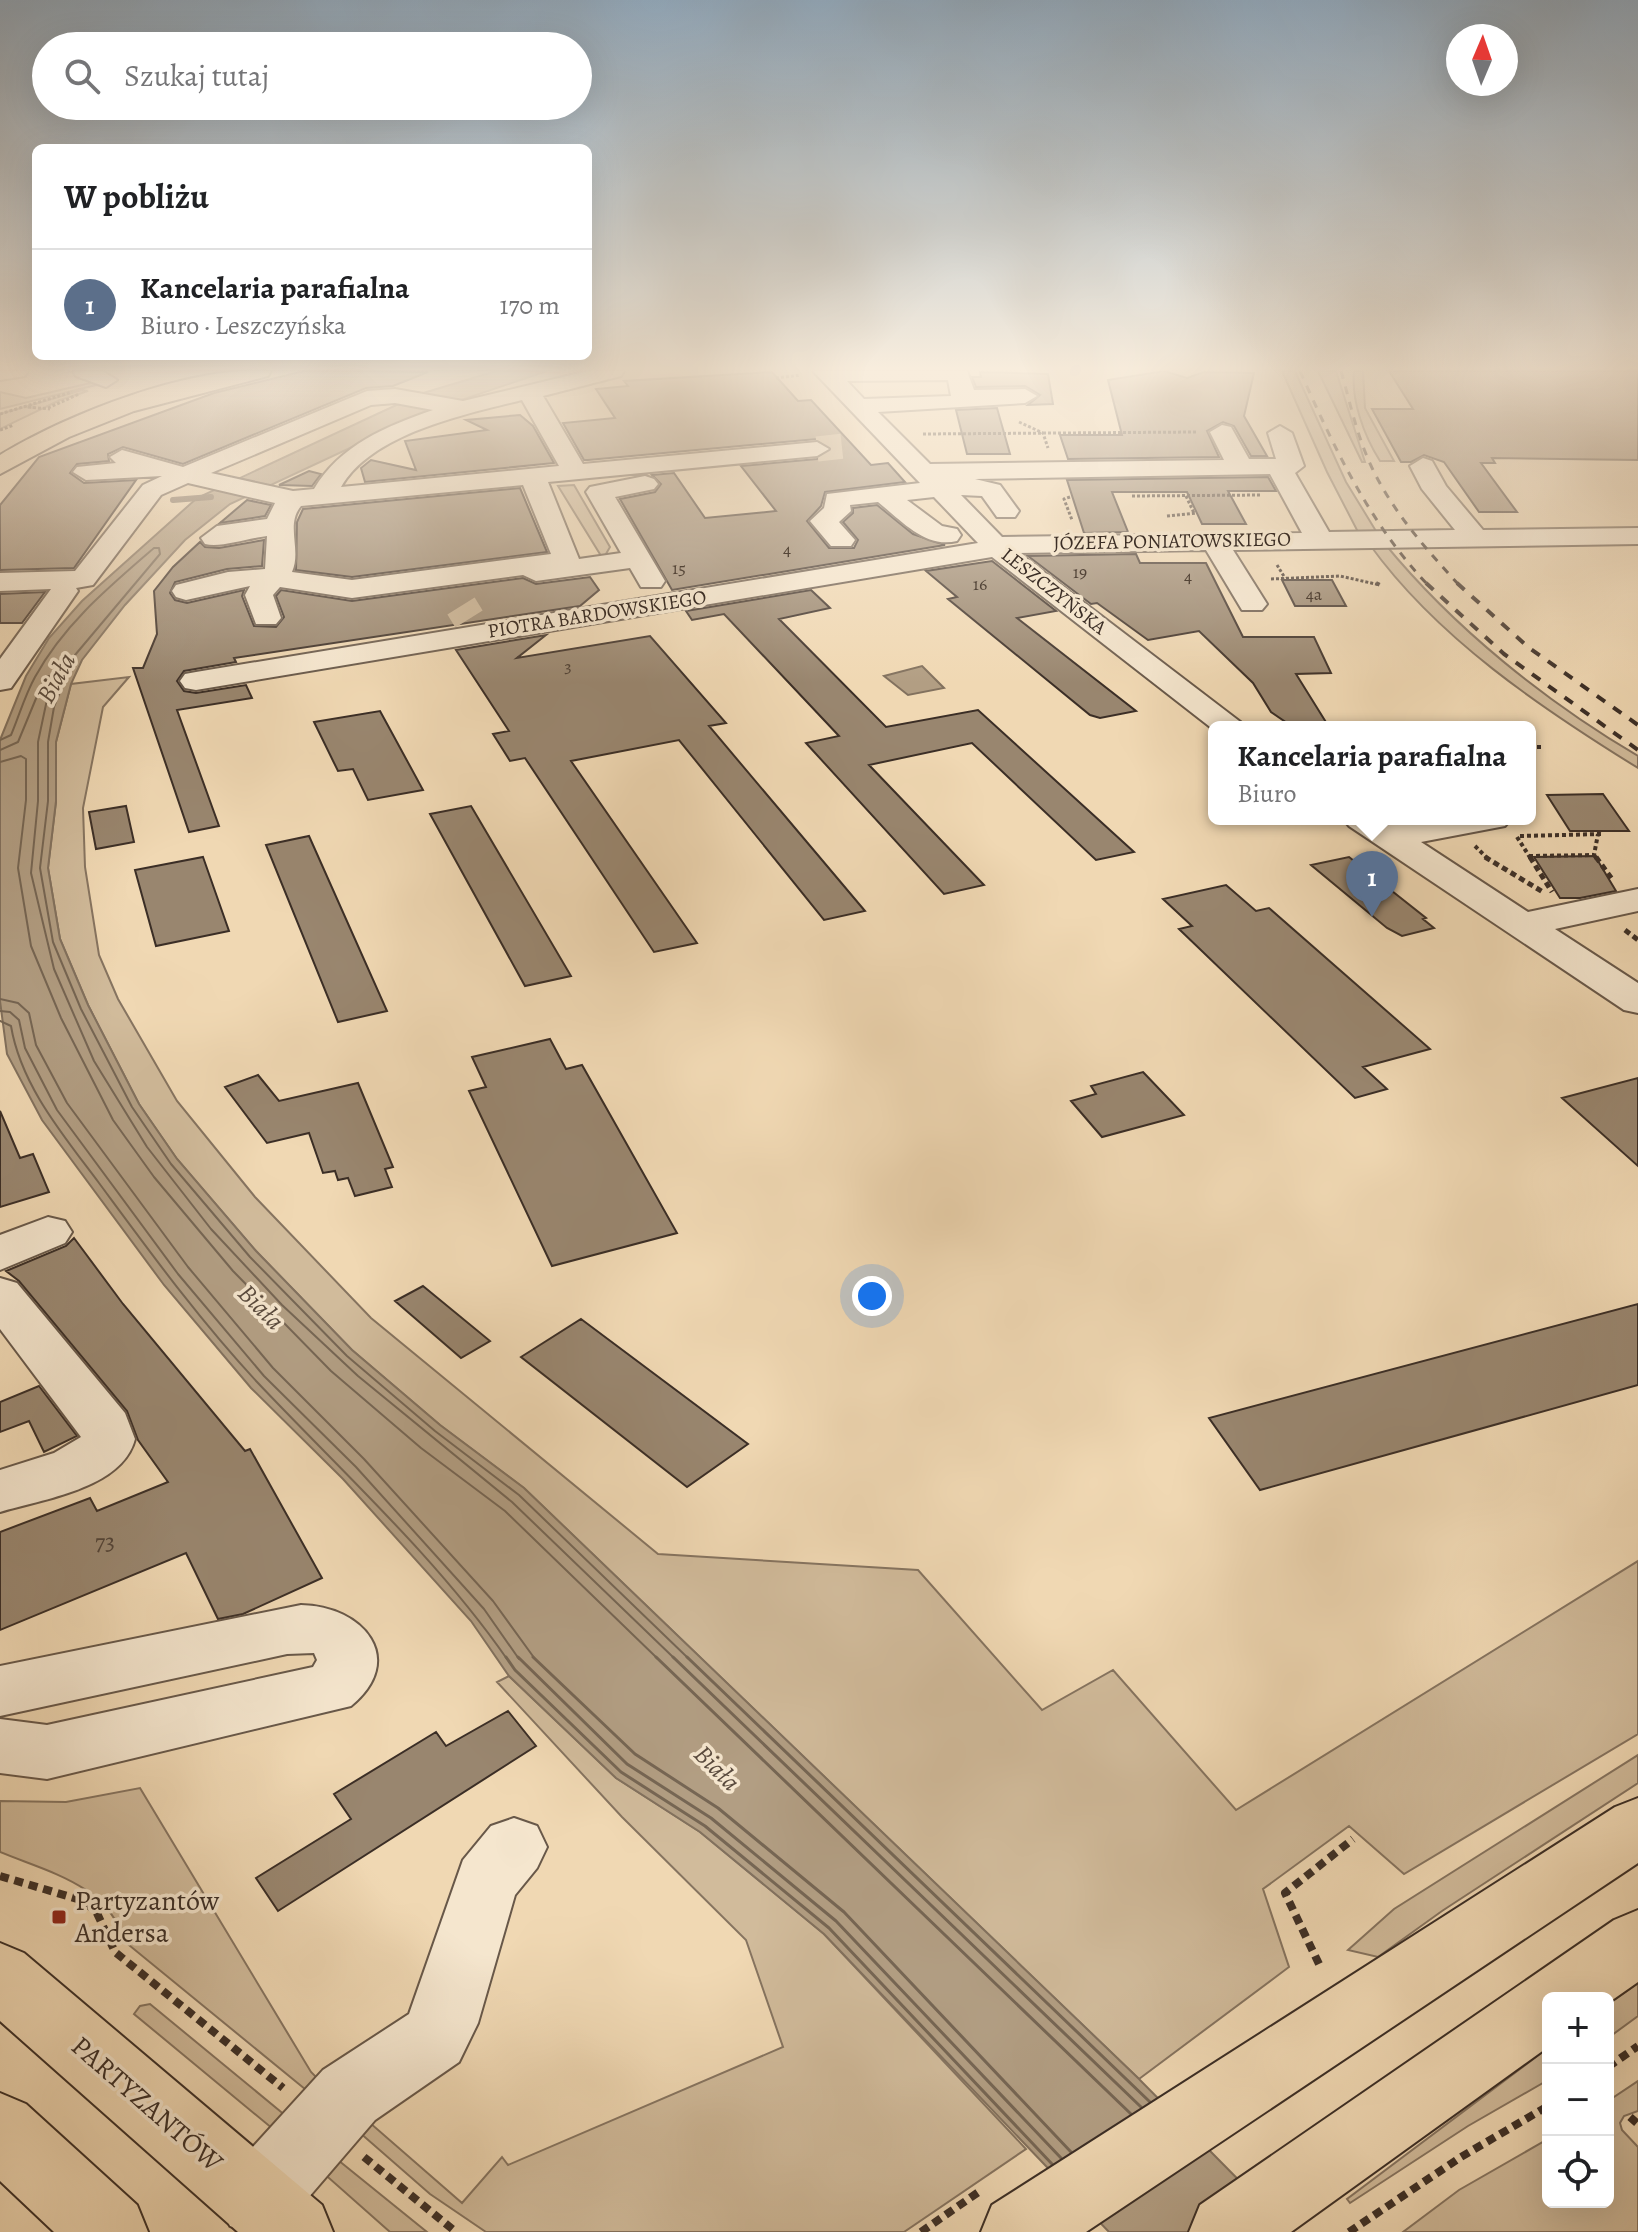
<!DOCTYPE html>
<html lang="pl">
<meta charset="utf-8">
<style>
body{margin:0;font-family:Alegreya,serif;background:#f2f2f2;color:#202124}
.controls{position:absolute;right:24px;bottom:24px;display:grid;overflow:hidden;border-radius:12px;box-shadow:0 8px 32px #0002}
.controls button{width:72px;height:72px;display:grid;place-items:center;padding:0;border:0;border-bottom:2px solid #e0e0e0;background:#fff;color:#202124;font:40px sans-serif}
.compass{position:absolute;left:1446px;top:24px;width:72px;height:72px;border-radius:50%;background:#fff;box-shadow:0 8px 32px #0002;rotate:2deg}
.you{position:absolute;left:872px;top:1296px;width:28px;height:28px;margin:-20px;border:6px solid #fff;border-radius:50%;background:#1a73e8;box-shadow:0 0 0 12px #1a73e833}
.badge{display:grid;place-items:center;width:52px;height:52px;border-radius:50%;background:#8f2418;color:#fff;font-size:26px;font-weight:700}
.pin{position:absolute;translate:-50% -66px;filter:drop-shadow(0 2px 4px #0008)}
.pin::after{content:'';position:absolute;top:42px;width:28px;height:24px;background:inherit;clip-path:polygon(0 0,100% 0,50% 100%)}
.popup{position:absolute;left:1208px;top:721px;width:328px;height:104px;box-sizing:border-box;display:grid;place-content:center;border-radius:12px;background:#fff;filter:drop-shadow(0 2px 6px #0005);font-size:26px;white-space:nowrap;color:#757577}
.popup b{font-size:30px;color:#202124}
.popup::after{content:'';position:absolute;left:50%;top:100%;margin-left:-16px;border:16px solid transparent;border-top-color:#fff}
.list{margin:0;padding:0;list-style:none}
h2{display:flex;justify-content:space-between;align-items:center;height:104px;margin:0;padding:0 32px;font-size:34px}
h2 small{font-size:26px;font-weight:400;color:#757577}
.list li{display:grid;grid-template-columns:52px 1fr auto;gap:24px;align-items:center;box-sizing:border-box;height:112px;padding:0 32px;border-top:2px solid #e0e0e0}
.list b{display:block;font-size:30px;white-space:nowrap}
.list p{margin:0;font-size:26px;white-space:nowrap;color:#757577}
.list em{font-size:26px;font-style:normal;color:#757577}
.icon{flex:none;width:44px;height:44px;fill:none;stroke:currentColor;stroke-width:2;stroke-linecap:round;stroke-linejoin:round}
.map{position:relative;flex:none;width:1638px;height:2232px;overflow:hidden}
.search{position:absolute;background:#fff;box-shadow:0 8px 32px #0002;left:32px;top:32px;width:560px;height:88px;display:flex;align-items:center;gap:20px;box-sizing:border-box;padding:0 28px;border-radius:44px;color:#757577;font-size:30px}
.panel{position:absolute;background:#fff;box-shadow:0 8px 32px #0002;left:32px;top:144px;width:560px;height:216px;border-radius:12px}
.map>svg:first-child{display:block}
</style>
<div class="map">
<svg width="1638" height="2232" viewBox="0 0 1638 2232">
<rect width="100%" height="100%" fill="#f0d8b3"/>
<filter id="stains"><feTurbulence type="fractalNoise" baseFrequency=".0025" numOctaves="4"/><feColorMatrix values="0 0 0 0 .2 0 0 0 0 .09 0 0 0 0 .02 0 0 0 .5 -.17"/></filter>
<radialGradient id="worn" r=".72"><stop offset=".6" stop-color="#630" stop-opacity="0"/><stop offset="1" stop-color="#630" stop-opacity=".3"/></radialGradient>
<path fill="#d1bb9b" stroke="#867460" stroke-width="2" d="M1282,371H1295L1346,482L1376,531L1358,532L1327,472Z
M1318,371H1336L1365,462H1362Z
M1354,371H1363L1365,408L1394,461H1380C1364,436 1351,400 1354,371Z
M99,381L104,383L0,409V392L26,398Z
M82,390L88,391L60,400L0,429V414L24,407L36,408L28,406Z
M574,485L610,547L603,559L558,486Z
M1385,544C1454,628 1545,701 1638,756V768C1541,708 1437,638 1370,545Z
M129,677L103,707L83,808L85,867L99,955L118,999L177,1101L255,1197L371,1318L658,1554L918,1570L1042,1710L1113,1670L1236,1810L1638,1561V1734L1404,1874L1349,1826L1263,1889L1289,1967L1139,2079L524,1488L440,1425L352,1350L256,1251L177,1159L139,1104L88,1005L60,939L48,868L56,802V742L71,684Z
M509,1676L616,1778L700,1832L824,1934L1026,2149L904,2232H486L430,2194L359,2132L369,2122L462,2203L502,2157L508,2165L783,2047L746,1940L622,1817L497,1682Z
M1638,1755V1783L1442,1911L1378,1957L1348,1950L1394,1909Z
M140,1788L311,2072L322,2083L311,2094L124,1941C109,1885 48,1872 0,1852V1801L66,1802Z
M1638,1983V2016L1608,2038V2004Z
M150,2004L286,2116L273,2129L134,2014L140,2006Z
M1548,2048V2080L1468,2126L1350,2203L1347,2199Z
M1638,2081V2111L1624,2116L1620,2123L1622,2130L1638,2147V2232H1403L1459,2190L1548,2139V2202H1608V2101Z
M333,2156L427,2232H390L321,2171Z"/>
<path fill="#b29e83" stroke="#82715e" stroke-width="2" d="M496,371H547L429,411L230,504L185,540L125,605L82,660L71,684L56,742V801L48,868L60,939L88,1005L139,1104L177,1159L256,1251L352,1350L440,1425L524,1488L1139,2079L1290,2232H1109L824,1934L700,1832L616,1778L509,1676L471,1621L343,1479L251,1388L164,1285L42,1120L7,1054L0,1001V740L26,676L49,638L82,601L197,498L420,394Z
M922,666L944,688L908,695L884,676Z"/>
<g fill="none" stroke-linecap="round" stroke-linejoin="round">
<path stroke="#766654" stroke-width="2" d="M0,740L11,735C19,716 25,695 35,677C64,624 109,587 154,548H159L160,554L75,655L54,707L48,742V801L40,868L53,942L81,1009L132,1107L171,1164L250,1257L347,1356L435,1431L519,1495L689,1659
M0,750L18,742L42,684L47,676H52L38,742V801L31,873L54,969L94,1061L147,1147L211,1229L282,1305L358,1376L512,1502L675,1659
M0,762L21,756L26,759V800L18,868L31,946L61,1018L113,1120L154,1177L233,1271L331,1371L421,1448L505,1511L658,1659
M0,999L18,1003L29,1013L36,1045L67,1103L188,1267L273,1368L364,1459L493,1601L535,1659
M0,1011L10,1012L19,1020L25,1048L57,1110L178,1274L264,1376L356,1467L484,1609L519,1659
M0,1021L11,1026C21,1086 64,1136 99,1183C150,1252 200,1321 258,1383C343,1473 436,1557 507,1659"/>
<path stroke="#766654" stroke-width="3" d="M506,1657L515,1670L621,1772L705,1826L829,1928L1052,2164
M518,1657L627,1764L711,1818L836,1921L1061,2158
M533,1657L635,1754L718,1808L844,1912L1071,2152
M656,1657L1131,2114
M673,1657L1141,2107
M687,1657L1150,2102"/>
<path stroke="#82715e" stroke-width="6" d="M173,500L211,497"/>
</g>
<path fill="#99866f" stroke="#3b2e26" stroke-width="2" d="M304,371L428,372L393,386L366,388L183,464L123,447L108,454L109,461L77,464L70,473L84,483L136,480L74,568L0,570V505L39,457L214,393Z
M1164,371L1187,378L1204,372L1254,373L1244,416L1267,456H1251L1234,426L1223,422L1207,431L1219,457L1068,459L1060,435H1122L1108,380Z
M1389,371H1638V460L1492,458L1495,463H1481L1517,512H1479L1444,462L1424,455L1411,462H1401L1372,409H1413Z
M772,372L798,401L811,400L871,465L888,463L905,482L825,492L821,506L807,521L829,548H854L858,540L843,522L853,513V508L877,505L913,534L945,545L672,590L620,499L655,492L661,484L652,475L674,473L705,518L776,511L741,466L817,459L832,448L817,439L588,460H584L563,423L615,418L596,389L628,386L624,381Z
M980,372L1048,374L1053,404L1028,405L1040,395L1025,386L976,387L972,377H981Z
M997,408L1010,454H967L956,410Z
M520,415L533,426L554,463L365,482L361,468L371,460L416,470L405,441L487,430L466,420Z
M309,471L321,474L312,486L279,485Z
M1268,477L1276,491H1228L1246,524H1202L1187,492H1112L1128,532L1084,533L1067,480Z
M520,488L547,552L352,577L296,570L297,522L303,509Z
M247,500L271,505L265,516L220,523Z
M264,540L262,566L227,569L175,582L170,593L175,600L187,603L244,590L242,596L254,626L276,627L284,617L276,596L281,590L352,601L523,578L536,584L590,577L599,590L580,606L234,658L236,662L184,671L177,681L184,691L196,693L246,685L252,698L177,710L219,826L189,832L133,668H143L157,634L154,591L173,567L200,542L205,547L219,548Z
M1136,554L1140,563H1206L1243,637H1314L1331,673L1296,674L1329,727H1293L1271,712L1253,683L1199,631L1148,640L1097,603L1091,604L1028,556Z
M992,561L1056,611L1017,618L1136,711L1100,718L1090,715L948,599L957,597L926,571Z
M1282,580H1332L1346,606H1295Z
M811,590L830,608L779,619L886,727L978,710L1134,852L1096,860L972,743L869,765L984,885L944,894L806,743L839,736L724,614L692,620L686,611Z
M45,592L22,623H0V594Z
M546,635L517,658L650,636L726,723L709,726L865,911L824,920L679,740L571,761L697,943L654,952L525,758L510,761L493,734L509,731L456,650Z
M380,711L392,733L423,790L368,800L353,769L338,771L314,722Z
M1603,794L1629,831H1570L1547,795Z
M126,806L134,842L96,849L89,812Z
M471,806L571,976L525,986L430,814Z
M309,836L387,1011L338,1022L266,845Z
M1595,856L1616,891L1580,898H1560L1534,857Z
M203,857L229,931L156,946L135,870Z
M1349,857L1426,918L1423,919L1434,928L1402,936L1387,928L1311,865Z
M1226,885L1256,911L1269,908L1430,1049L1363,1067L1387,1089L1355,1098L1179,929L1192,926L1163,899Z
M550,1039L566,1069L582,1065L677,1233L552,1266L469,1091L486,1087L472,1057Z
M1143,1072L1184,1115L1102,1137L1071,1101L1096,1094L1091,1086Z
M258,1075L279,1101L358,1083L393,1167L385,1169L392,1187L355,1196L348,1178L338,1180L335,1171L323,1173L309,1133L267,1143L225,1087Z
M1638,1078V1166L1562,1098Z
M0,1111L20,1158L33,1154L49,1192L0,1207Z
M74,1238L123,1304L245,1451L250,1449L322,1578L243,1614L218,1619L186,1553L0,1630V1532L90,1498L97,1511L168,1482L138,1440L127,1411L19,1281L6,1271L66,1246Z
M423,1286L490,1341L461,1358L395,1301Z
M1638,1304V1385L1260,1490L1209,1418Z
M581,1319L748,1444L687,1487L521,1357Z
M39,1386L77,1436L44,1452L29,1421L0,1432V1402Z
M508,1711L536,1746L278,1911L256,1878L351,1819L334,1794L436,1732L446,1746Z"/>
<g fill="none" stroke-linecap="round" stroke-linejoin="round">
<path stroke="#ccb697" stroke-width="25" stroke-dasharray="25 13" stroke-linecap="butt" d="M817,449L853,445"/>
<path stroke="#ccb697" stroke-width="32" stroke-dasharray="32 16" stroke-linecap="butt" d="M461,606L469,619"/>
<defs>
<path id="minor" d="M0,371H28L25,376L0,380Z
M73,371H102L117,380L106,387L76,376Z
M588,371H624L621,376L543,396L583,464L817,442L829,449L817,456L548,482L579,559L621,553L586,492L590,487L645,476L654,479L658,484L654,489L615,497L665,581L661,587H641L630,568L536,581L523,575L352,598L280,587L273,595L281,618L276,624H256L245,595L250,586L186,600L176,597L172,591L176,585L228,572L265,569L267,536C249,538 221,548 205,544L201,538L217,526L267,519L275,503L188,483L161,495L93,585L76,588L78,591L11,688L0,690V659L51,589L0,591V573L75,571L143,485L162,476L86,480L73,472L77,467L116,463L110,457L122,450L183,467L367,391L395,389L463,401ZM522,400L559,466L341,487C372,433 466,414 522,400ZM395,403L433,410C387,426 340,445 314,489L293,491L211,473L371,405ZM523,485L551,554L352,580L292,572C302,550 285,525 301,506Z
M813,371H967L974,390L1025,389L1037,396L1025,403L878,412L930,464L1224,460L1210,432L1222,425L1231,427L1249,459H1276L1268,433L1280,426L1292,433L1304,466L1295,473L1329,532L1455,530L1422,489L1410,466L1423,458L1432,461L1446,486L1483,530L1638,528V544L1233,550L1267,604L1262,610H1242L1206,550L1019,553L1247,727L1214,730L992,557L196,690L185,688L180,681L185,674L196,672L978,543L934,497L907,500L942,526L957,529L961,535L957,541C925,549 901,520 878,502L850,505L851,511L839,522L855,540L851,546H831L810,521L824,508L827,494L920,483ZM948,380L951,396L864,399L847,381ZM1270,474L1302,533L1002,537L961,495L982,496L997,517H1015L1019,511L1000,485L975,479Z
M1343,819H1385L1395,825L1431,819H1511L1505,826L1421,842L1528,912L1638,889V911L1555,929L1638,983V1013L1624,1010L1349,826Z
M48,1217L65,1221L72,1232L65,1243L0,1270V1235Z
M0,1278L17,1283L125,1413L135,1439C122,1489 42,1499 0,1512V1470L54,1453L81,1437L0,1329Z
M301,1605C363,1606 408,1659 351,1706L47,1779L0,1773V1719L47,1725L313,1667L317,1660L314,1653L287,1654L0,1716V1666Z
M514,1818L537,1826L547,1847L537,1868L515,1895L478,2023L459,2062L375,2120L284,2226C265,2232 249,2232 230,2226L219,2199L230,2172L323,2070L409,2014L463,1860L491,1826Z"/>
<path id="major" d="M271,371L268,376L134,411L69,437L0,474V455C68,414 191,365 271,371Z
M1638,1798V1863L1086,2232H981L992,2205L1615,1807Z
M1638,1910V1982L1608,2003V1998H1548V2047L1291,2232H1189L1200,2205L1614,1920Z
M0,1943L24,1953L322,2205L333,2232H238L0,2021Z
M0,2093L26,2104L137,2205L148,2232H54L0,2181Z"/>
</defs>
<use href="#minor" stroke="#685849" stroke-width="4"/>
<use href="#major" stroke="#3b2e26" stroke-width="4"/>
<path stroke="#3b2e26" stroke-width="3" stroke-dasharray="3 2" stroke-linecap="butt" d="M776,378L800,375
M28,407L50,409
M48,408L79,394
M0,414L72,392
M1019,422L1043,433L1048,448
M0,430L14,425
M923,434L1197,432
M1132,496L1262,495
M1186,496L1194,513
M1070,497L1064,499L1072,520
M1167,516L1197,513
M1277,565L1285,578
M1271,579L1340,576L1380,585"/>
<path stroke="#3b2e26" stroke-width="4" stroke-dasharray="4 3" stroke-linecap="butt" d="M1376,583L1380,585
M1530,747H1543
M1520,836L1602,834L1600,831
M1517,837L1531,859
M1475,846L1488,859
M1594,855L1597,859
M1529,856L1594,855L1598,834"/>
<path stroke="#3b2e26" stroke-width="5" stroke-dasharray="6 4" stroke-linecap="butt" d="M1485,857L1543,892
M1530,857L1552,892
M1596,857L1612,879
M1625,930L1638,940"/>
<path stroke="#3b2e26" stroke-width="8" stroke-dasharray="9 6" stroke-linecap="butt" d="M0,1876L81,1900L96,1911L115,1952L283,2088
M1319,1964L1285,1893L1353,1839
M1608,2067L1638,2046
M1630,2117L1638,2124
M364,2157L456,2232
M921,2232L980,2191
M1349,2232L1461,2157L1548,2106"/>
<use href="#minor" fill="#f5e6ce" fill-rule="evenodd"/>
<use href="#major" fill="#f0d8b3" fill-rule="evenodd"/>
<path stroke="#3b2e26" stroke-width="3" stroke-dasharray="8 8" stroke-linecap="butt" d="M1300,371C1335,449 1369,523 1428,585
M1341,371C1349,399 1355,427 1366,454C1386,504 1423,546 1459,585"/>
<path stroke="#3b2e26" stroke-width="4" stroke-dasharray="10 10" stroke-linecap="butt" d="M1426,583L1504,654L1638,750
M1457,583L1528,647L1638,725"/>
</g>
<linearGradient id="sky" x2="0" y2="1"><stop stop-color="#92abc0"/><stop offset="0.54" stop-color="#f8eddd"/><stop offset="1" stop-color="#f8eddd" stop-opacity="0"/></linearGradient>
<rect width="1638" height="683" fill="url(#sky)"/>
<rect fill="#8f2418" stroke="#f5e6ce" stroke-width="3" x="51" y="1909" width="16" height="16" rx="4"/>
<g text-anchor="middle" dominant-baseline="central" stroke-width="7" stroke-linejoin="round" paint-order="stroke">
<g font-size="18" fill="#524438">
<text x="787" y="549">4</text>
<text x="679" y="568">15</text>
<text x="1080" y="572">19</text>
<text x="1188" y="576">4</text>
<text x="980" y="584">16</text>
<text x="1314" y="594">4a</text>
<text x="568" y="666">3</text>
</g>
<g font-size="20" fill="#3b2e26" stroke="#f5e6ce">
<text transform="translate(1172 541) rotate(-1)">JÓZEFA PONIATOWSKIEGO</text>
<text transform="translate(1054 591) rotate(38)">LESZCZYŃSKA</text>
<text transform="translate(597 614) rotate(-9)">PIOTRA BARDOWSKIEGO</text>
</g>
<g font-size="24" fill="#524438">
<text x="105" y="1542">73</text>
</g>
<g font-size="26" font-style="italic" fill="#594a3d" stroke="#f5e6ce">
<text transform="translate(56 678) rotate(-61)">Biała</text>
<text transform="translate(261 1307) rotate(45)">Biała</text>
<text transform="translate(717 1768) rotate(45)">Biała</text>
</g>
<g font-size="28" fill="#3b2e26" stroke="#f5e6ce" text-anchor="start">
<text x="75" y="1901">Partyzantów<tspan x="75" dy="32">Andersa</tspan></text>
</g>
<g font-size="28" fill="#3b2e26" stroke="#f5e6ce">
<text transform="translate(147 2104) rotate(41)">PARTYZANTÓW</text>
</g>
</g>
<rect width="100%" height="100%" filter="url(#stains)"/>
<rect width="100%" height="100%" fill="url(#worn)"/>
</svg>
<div class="controls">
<button>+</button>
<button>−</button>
<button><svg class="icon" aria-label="locate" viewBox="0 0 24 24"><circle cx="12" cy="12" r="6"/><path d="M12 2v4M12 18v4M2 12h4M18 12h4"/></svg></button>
</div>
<svg class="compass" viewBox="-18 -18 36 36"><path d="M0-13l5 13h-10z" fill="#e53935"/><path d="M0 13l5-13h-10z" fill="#757577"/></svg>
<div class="you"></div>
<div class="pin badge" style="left:1372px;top:917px;background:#5c6f8a">1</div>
<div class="popup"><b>Kancelaria parafialna</b>Biuro</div>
<div class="search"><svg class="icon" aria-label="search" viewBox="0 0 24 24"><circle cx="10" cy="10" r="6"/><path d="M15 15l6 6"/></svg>Szukaj tutaj</div>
<section class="panel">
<h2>W pobliżu<small></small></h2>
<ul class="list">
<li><span class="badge" style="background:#5c6f8a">1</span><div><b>Kancelaria parafialna</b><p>Biuro · Leszczyńska</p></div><em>170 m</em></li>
</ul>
</section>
</div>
